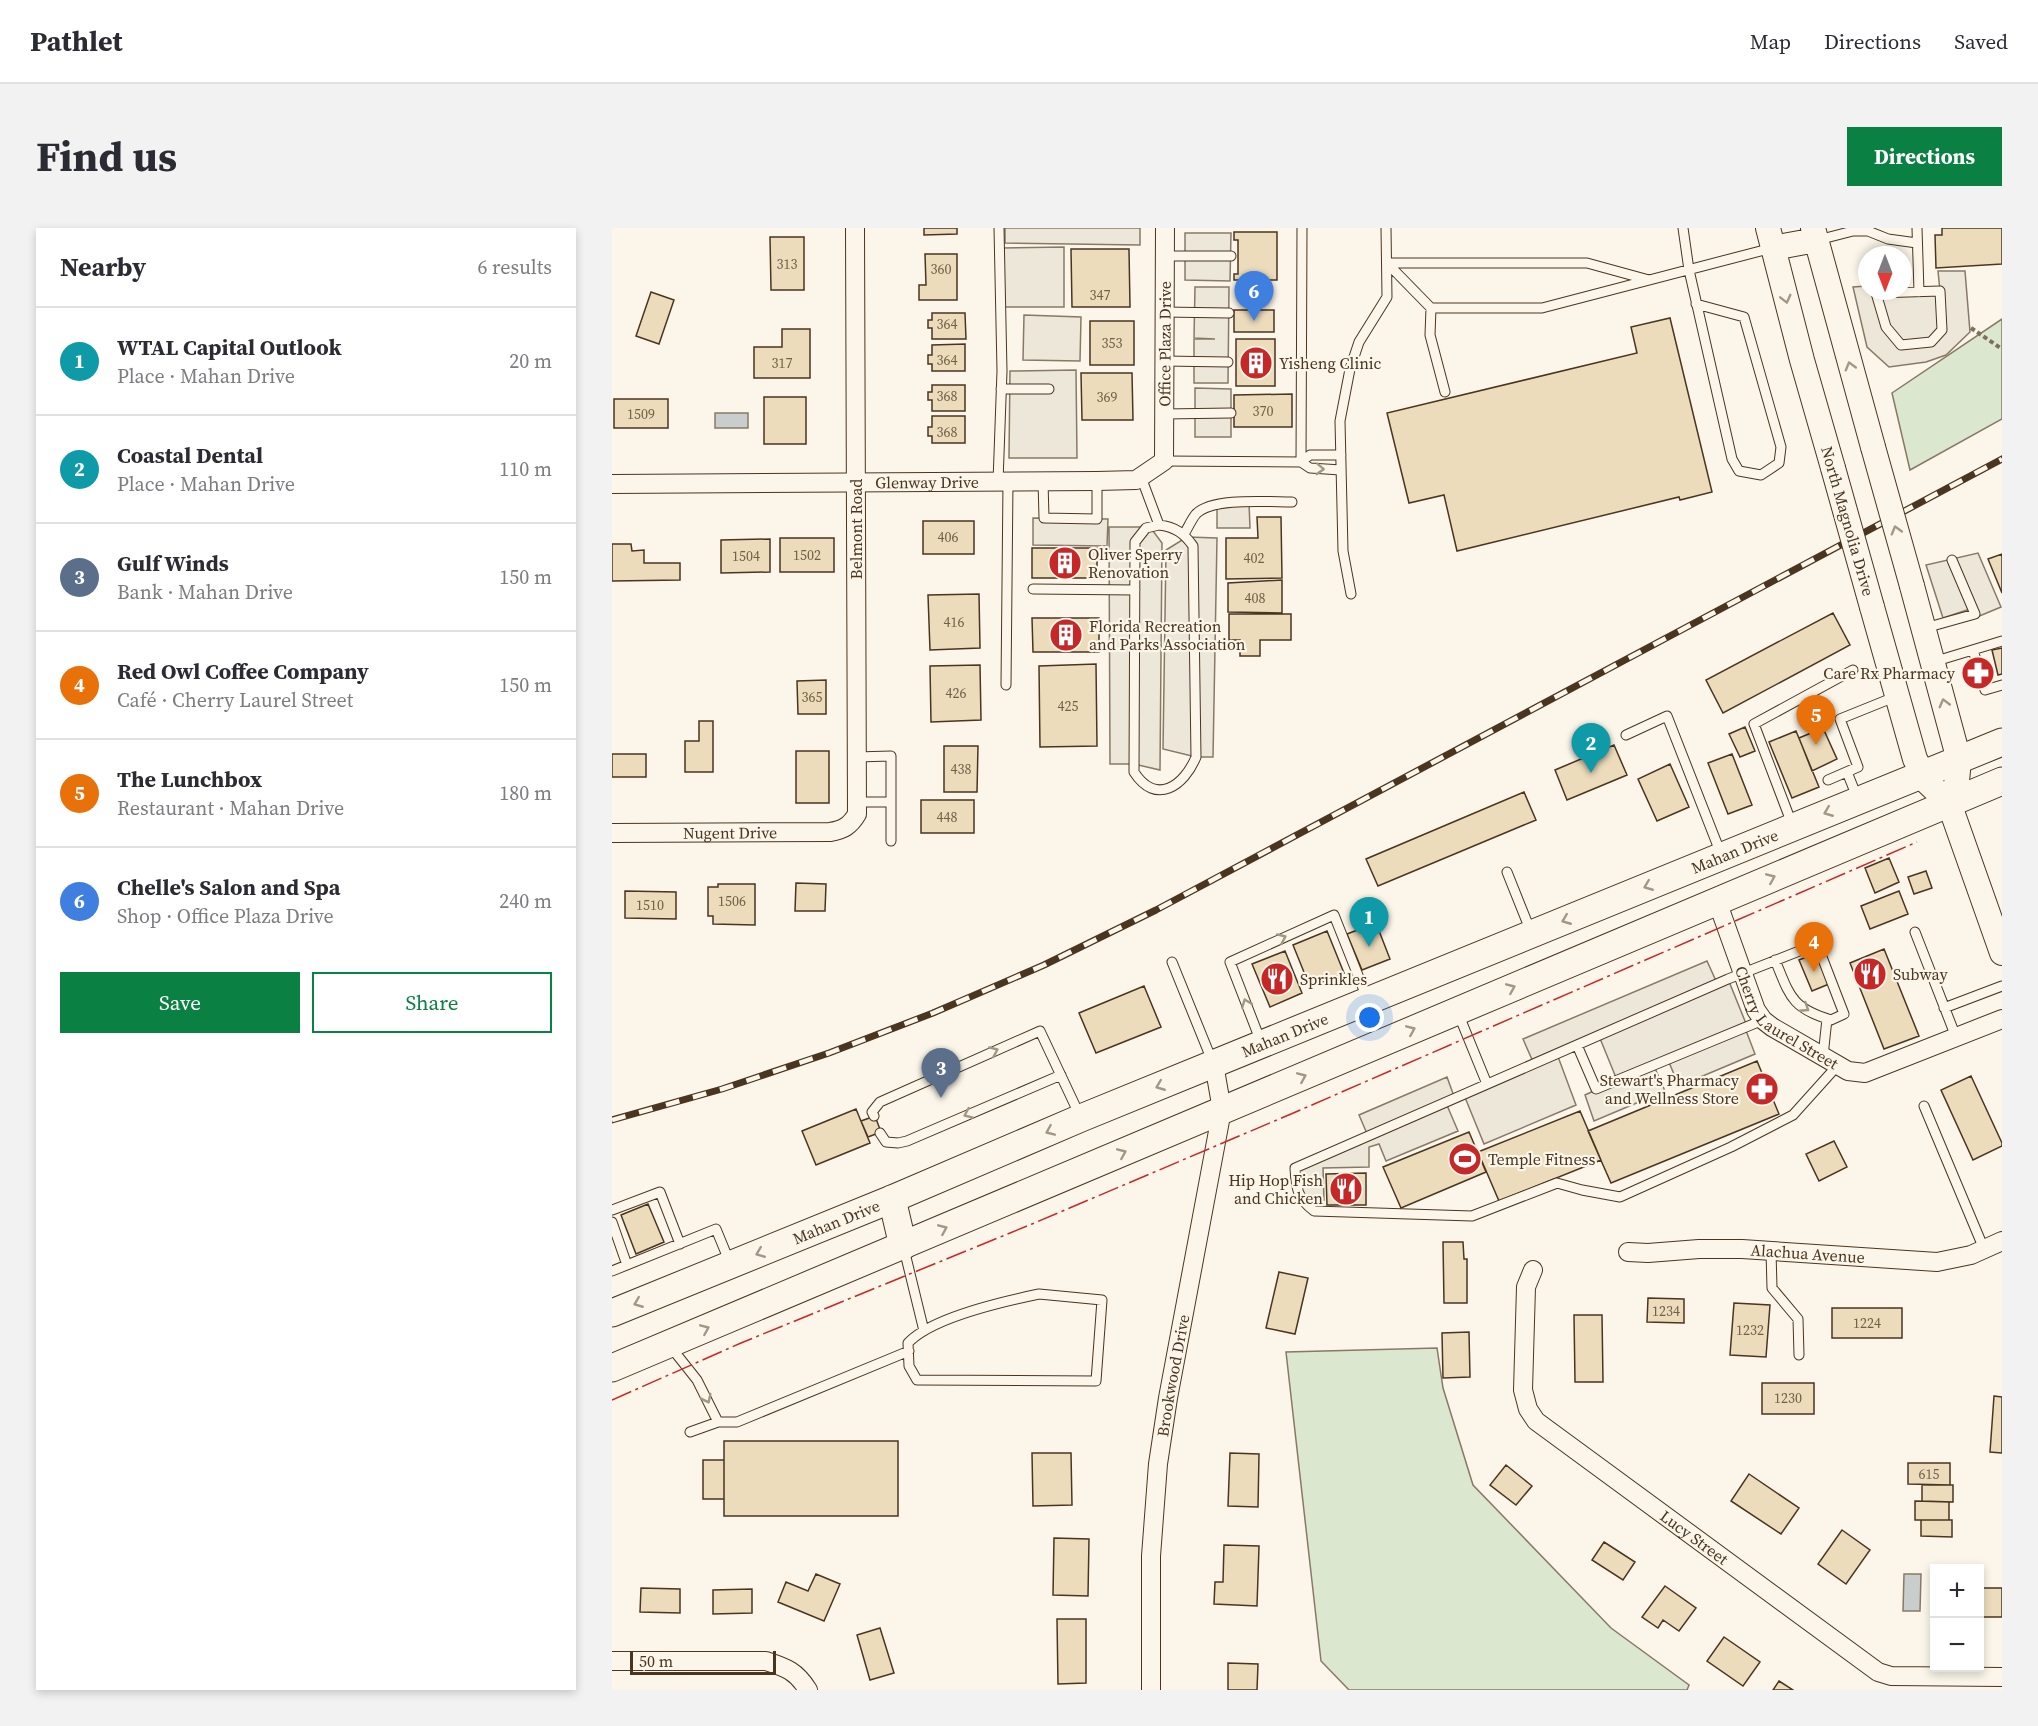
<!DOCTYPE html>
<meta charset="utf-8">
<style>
body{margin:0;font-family:"Source Serif 4",serif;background:#f2f2f3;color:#2b2b33}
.controls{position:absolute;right:18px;bottom:18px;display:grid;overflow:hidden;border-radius:0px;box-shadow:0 3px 9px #0003}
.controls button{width:54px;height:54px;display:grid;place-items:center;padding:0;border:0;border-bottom:2px solid #e1e1e2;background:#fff;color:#2b2b33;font:30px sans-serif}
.compass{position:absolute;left:1246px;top:18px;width:54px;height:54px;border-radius:50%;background:#fff;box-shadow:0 3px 9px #0003;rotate:180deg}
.scale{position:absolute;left:18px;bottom:15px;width:146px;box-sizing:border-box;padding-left:6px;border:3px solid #4a3520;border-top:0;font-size:16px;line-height:21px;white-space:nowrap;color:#4a3520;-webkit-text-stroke:4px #fbf6e9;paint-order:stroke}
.you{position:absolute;left:758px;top:790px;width:21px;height:21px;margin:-15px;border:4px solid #fff;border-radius:50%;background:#1a73e8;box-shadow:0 0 0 9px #1a73e833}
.badge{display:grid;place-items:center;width:39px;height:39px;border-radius:50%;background:#0b8043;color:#fff;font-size:20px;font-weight:700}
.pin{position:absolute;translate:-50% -50px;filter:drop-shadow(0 2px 3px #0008)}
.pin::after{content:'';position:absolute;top:32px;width:21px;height:18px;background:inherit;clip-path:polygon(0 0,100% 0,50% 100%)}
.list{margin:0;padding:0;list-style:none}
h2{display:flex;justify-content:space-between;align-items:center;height:78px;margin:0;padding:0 24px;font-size:26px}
h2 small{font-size:20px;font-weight:400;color:#7c7c81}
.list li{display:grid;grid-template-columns:39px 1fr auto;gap:18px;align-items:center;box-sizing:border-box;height:108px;padding:0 24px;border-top:2px solid #e1e1e2}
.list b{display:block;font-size:22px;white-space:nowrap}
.list p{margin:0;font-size:20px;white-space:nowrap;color:#7c7c81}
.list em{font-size:20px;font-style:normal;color:#7c7c81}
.actions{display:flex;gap:12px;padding:18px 24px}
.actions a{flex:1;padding:14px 0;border:2px solid #0b8043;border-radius:0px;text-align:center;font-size:21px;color:#0b8043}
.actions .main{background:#0b8043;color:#fff}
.map{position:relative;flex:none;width:1390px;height:1462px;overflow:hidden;border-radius:0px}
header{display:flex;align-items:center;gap:36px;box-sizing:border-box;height:84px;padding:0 30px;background:#fff;border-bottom:2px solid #e1e1e2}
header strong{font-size:28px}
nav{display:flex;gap:33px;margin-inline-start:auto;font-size:21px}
.intro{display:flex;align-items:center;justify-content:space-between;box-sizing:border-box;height:144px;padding:0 36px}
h1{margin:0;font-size:42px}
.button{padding:15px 27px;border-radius:0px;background:#0b8043;color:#fff;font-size:21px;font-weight:700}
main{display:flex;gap:36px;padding:0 36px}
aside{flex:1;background:#fff;border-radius:0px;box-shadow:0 3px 9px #0003}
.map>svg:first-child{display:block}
</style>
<header>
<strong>Pathlet</strong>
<nav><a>Map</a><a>Directions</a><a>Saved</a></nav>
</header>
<div class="intro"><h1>Find us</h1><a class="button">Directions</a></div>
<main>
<aside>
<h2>Nearby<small>6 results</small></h2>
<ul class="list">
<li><span class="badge" style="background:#0f9aa8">1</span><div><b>WTAL Capital Outlook</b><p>Place · Mahan Drive</p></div><em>20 m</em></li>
<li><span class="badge" style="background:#0f9aa8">2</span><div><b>Coastal Dental</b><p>Place · Mahan Drive</p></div><em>110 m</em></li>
<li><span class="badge" style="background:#5c6f8a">3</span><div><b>Gulf Winds</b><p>Bank · Mahan Drive</p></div><em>150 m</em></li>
<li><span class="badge" style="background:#e8710a">4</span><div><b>Red Owl Coffee Company</b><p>Café · Cherry Laurel Street</p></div><em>150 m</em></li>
<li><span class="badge" style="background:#e8710a">5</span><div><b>The Lunchbox</b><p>Restaurant · Mahan Drive</p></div><em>180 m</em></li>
<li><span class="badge" style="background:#3f7fe0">6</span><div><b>Chelle's Salon and Spa</b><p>Shop · Office Plaza Drive</p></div><em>240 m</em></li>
</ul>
<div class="actions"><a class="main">Save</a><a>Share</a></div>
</aside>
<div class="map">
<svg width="1390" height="1462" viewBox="0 0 1390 1462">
<rect width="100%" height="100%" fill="#fbf6e9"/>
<path fill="#dce7d0" stroke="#887966" stroke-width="1.5" d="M1390,91V191L1298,242L1280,165Z
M825,1120L831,1160L861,1257L999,1400L1077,1457L1075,1462H737L709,1433L674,1124Z"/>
<path fill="#ede7d9" stroke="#887966" stroke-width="1.5" d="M393,0H528V17L393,15Z
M573,5H619L618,53L573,52Z
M452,19V79H389L388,20Z
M1326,43H1353L1358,104L1334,127L1314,134L1277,139L1255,119L1241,59L1255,58V63H1328Z
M583,59H617L616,155H582V111H603L582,110Z
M412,87L469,89L468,133L411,132Z
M464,142L465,230H397L398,143Z
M583,160L619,161V209H583Z
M637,275L638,300H605V277Z
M421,290L496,291L495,318L421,317Z
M497,299H538L550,315L548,542L522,536H498Z
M575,309L605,310L601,529H584L551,521L554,322Z
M1366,325L1389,379L1365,389L1361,380L1331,390L1314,337Z
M1095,733L1105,755L1116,751L1135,798L1133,800L1143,826L1067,858L1056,832L1042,838L1053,863L982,893L973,867L1005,852L987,808L945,826L964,877L872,916L852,867L922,836L911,811Z
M835,849L843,871L834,875L846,903L774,933L767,916L757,919V939L711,940L712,972H691L683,940L756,908L747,887Z"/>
<path fill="#c9cecd" stroke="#887966" stroke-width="1.5" d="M103,185H136V200H103Z
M1292,1346H1309L1308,1383H1291Z"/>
<path fill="#ecdcbc" stroke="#4a3520" stroke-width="1.5" d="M312,0H345V6L312,7Z
M1330,0H1390V36L1324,40L1323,7H1330Z
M622,4H665V52H622V46H626V12H622Z
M158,9H192V62H159Z
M459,21H517L518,79H460Z
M313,26H345V72H307V57H314Z
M39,64L62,72L47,116L24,108Z
M622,82H662V104H622Z
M320,85H353L354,111H320V100H316V92H320Z
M1058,90L1100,264L1068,272L1067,269L845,323L832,267L797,275L775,185L1025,125L1019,99Z
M478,93H522V137H478Z
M170,101H198V150H142V119H170Z
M624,111H663V158H624Z
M353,116V143H320V136H316V127H320V117Z
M469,145H520L521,192H470Z
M320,157H353V183H320V172H316V164H320Z
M680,166V199H622V167Z
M152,169H194V216H152Z
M2,171H56V200H2Z
M320,188H353V215H320V208H316V199H320Z
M645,289H669L670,350L614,351V310H646Z
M311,293H362V326H311Z
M168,310H222V344H168Z
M158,311V344L109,345V312Z
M0,316H19L20,323L32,322V335H68V352L0,353Z
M420,320H485V350H420Z
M1390,326V365L1376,331Z
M670,352V385L616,384V355Z
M367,366L368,420L318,422L316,367Z
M1221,385L1238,417L1111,485L1094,452Z
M617,386H679V412H648V428H628V412H617Z
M420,390H487V424H421Z
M1390,420V446L1386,447L1380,422Z
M484,436L485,518L428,519L427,438Z
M368,437L369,492L319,494L318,438Z
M214,452V486H186L185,453Z
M87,493H101V544H73V513H87Z
M1133,499L1143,523L1128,529L1117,506Z
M1211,500L1225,531L1200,543L1187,510Z
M1184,503L1207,559L1180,570L1157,514Z
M1002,517L1015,547L955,572L943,542Z
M332,518H366L365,564H332Z
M184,523H217V575H184Z
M0,526H34V549H0Z
M1120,526L1140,577L1116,586L1096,535Z
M1058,536L1077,579L1045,593L1026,551Z
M912,564L924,592L766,658L754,631Z
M309,572H362V605H309Z
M1277,630L1287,654L1263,665L1253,640Z
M1314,643L1320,660L1302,666L1296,649Z
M184,655L214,656L213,683H183Z
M106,656H143V697L101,696V688H96V659H106Z
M13,663L64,664V691L13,690Z
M1287,663L1296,686L1258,701L1249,678Z
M764,695L778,731L750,742L735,706Z
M715,703L732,745L698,759L681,717Z
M1272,721L1307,808L1272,821L1238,735Z
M673,723L690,765L658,779L640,736Z
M1204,725L1217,756L1200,763L1187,732Z
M532,758L549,799L484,825L467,785Z
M1145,833L1167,886L999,955L976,903Z
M1359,848L1390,915V918L1361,932L1329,862Z
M244,881L258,915L204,937L190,903Z
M968,883L989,932L887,973L866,924Z
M263,888L269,904L256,909L249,893Z
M857,904L874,944L789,980L771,939Z
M1222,913L1235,939L1207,953L1194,926Z
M754,945V977H715L714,946Z
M36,976L52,1014L24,1026L9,987Z
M831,1014H851L852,1031H855V1075H832Z
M667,1044L696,1050L683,1106L654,1100Z
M1036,1070L1072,1071V1095L1035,1094Z
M1122,1075L1158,1077L1154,1129L1118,1127Z
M1220,1080H1290V1110H1220Z
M962,1087H990L991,1154H963Z
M857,1104L858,1149L831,1150L830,1105Z
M1150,1155H1202V1186H1150Z
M1382,1168L1390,1169V1225L1378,1224Z
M112,1213H286V1288H112Z
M420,1225H459L460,1277L421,1278Z
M618,1225L647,1226L646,1279L616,1278Z
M91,1232H112V1271H91Z
M1296,1235H1338V1257L1296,1256Z
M894,1237L920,1258L904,1277L878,1257Z
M1137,1246L1187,1280L1169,1306L1119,1273Z
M1310,1257H1341V1274L1310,1273Z
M1303,1273L1337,1274V1292H1303Z
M1309,1292H1340V1309L1309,1308Z
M1230,1302L1258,1322L1234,1356L1206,1336Z
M442,1310L477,1311L476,1368L441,1367Z
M992,1314L1023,1334L1011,1352L980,1332Z
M612,1317L647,1318L645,1378L602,1376L603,1354H611Z
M204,1346L228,1356L212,1393L166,1374L174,1354L196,1363Z
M1053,1358L1084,1380L1067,1403L1051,1392L1046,1400L1030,1389Z
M29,1360L68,1361V1385L28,1384Z
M1319,1360H1322V1390H1319Z
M1368,1360H1390V1389H1368Z
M140,1361V1385L101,1386V1362Z
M445,1391H474V1455L446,1456Z
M268,1400L282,1445L258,1452L245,1407Z
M1112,1409L1148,1434L1131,1458L1095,1433Z
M616,1435L646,1436L645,1462H616Z
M1167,1453L1181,1462H1161Z"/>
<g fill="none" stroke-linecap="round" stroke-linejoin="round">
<defs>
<path id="service" d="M1071,0L1077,42L1120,231L1127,243L1149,247L1167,235L1169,219L1132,89L1084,76
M1305,0L1307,64
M1206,12L1241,3H1256L1276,11L1305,15
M552,28H619
M775,35L819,80H930L1160,20
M775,35H975L1037,52
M1328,63L1330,102L1319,114L1289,117L1274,99L1264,65Z
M819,80L818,107L833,164
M552,84L617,85
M552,133L616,134
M389,161H437
M552,186L619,185
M552,233L689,234L698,227H729
M689,234L690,0
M689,234L698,240L729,242
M529,249L547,297
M431,253L432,290L485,291V253
M386,254L390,143L387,0
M547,297C563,299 572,305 581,318L584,529C572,558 544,578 522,544L523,314L534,300Z
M572,306C576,300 579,292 584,286C600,269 657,274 680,274
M421,361L523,362
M739,366L731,323L728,193L738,141L747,114L775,69L774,0
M1313,400L1363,386L1340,332
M1361,422L1373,462L1390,457
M1321,434L1390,413
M394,457L396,254
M1014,507L1055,488L1109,626
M244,529L279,528V613
M1235,544L1245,569
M1216,552L1246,539L1228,491L1285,468
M245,574H279
M1180,596L1142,496L1241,442
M895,644L919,704
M1303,704L1344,809
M1163,732C1178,768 1179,780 1219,792L1232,786L1205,716L1116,751L683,940C684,960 685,970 702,983L860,988L945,955L970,962L1008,969L1119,919L1181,887L1226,837
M560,734L601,835
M1332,780L1390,758
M846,785L875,856
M649,814L618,734L722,687L755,770
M965,817L984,861L1151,792
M1211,828L1215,791
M1312,878L1372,1021
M262,888L260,884L268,874L428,803L468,888
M268,905L274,914L286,915L295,913L449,847
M0,982L48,964L68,1016
M0,994L15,1037
M292,1021L312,1103
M1159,1023L1160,1060L1186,1091L1187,1127
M0,1043L104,1001L118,1035
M427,1066L490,1072L484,1153L305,1152L297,1138L296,1115C319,1090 393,1073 427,1066Z
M58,1118L85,1152L106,1194
M78,1204L106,1194H125L297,1123"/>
<g id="minor">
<path id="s1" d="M0,256L485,253L524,252L552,233L553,0"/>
<path id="s2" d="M0,605L218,604C231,602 238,598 245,586L243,0"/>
<path id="s3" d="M1105,673L1144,782L1151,792L1160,799L1236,843L1253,845L1390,791"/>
<path id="s4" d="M1016,1024L1036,1025L1087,1021H1130L1325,1034L1359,1027L1390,1013"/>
<path id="s5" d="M921,1042L914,1059L911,1162L916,1181L924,1193L1266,1444L1279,1448L1390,1449"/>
<path d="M0,1433H154C175,1440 184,1443 196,1462"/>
<path id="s6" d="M539,1462V1328L546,1236L556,1170L610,882L602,836"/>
</g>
<path id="secondary" d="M1156,0L1190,132L1221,240
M1201,0L1261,219
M1161,20L1204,12
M1300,358L1347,532L1345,553L1337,575
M1260,379L1303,531L1315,554L1337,575L1390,725"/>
<g id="primary">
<path d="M280,971L291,1018"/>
<path id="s7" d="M0,1085L280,971L469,890L1390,514"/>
<path d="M0,1140L1390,553"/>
</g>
</defs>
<use href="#service" stroke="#4a3520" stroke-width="11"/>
<use href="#minor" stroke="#4a3520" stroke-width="20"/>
<use href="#secondary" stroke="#4a3520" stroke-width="26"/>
<use href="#primary" stroke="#4a3520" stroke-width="29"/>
<path stroke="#7f6f5c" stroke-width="4" stroke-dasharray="4.5 3" stroke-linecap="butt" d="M1359,100L1390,121"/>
<use href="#service" stroke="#fbf6e9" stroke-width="9"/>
<use href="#minor" stroke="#fbf6e9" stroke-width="18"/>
<use href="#secondary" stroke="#fbf6e9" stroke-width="24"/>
<use href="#primary" stroke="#fbf6e9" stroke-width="27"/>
<defs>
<path id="rail" d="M0,892L110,861L217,825L321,785L432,737L544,682L1390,231"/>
</defs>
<use href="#rail" stroke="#4a3520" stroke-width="7"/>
<use href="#rail" stroke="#fbf6e9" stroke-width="4.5" stroke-dasharray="14" stroke-linecap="butt"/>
<defs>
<path id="secondary-bridge" d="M1261,219L1300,358
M1221,240L1260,379"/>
</defs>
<use href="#secondary-bridge" stroke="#4a3520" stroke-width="26" stroke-linecap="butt"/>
<use href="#secondary-bridge" stroke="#fbf6e9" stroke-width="24"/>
<path stroke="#c62828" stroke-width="1.5" stroke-dasharray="21 4.5 3 4.5" stroke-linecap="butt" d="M0,1172L129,1115L420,996L686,883L1305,614"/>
</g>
<defs><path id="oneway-chevron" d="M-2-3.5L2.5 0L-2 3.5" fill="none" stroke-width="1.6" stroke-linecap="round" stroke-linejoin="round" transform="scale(1.5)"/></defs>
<g stroke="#a29684">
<use href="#oneway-chevron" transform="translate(1174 71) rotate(76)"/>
<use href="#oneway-chevron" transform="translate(1238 138) rotate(-106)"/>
<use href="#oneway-chevron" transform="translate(708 241) rotate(3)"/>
<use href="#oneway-chevron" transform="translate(1284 302) rotate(-106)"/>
<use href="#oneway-chevron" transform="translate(1332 475) rotate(-105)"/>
<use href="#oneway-chevron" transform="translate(1216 584) rotate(158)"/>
<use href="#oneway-chevron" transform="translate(1159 650) rotate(-23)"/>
<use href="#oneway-chevron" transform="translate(1036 658) rotate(158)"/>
<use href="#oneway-chevron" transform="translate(954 692) rotate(158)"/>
<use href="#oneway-chevron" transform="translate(670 710) rotate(-24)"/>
<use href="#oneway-chevron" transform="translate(899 760) rotate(-23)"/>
<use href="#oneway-chevron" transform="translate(634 775) rotate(-111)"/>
<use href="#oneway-chevron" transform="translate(1193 780) rotate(33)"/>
<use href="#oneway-chevron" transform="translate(799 802) rotate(-23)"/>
<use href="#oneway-chevron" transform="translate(382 823) rotate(-24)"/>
<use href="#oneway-chevron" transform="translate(690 849) rotate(-23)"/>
<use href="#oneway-chevron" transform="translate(548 858) rotate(158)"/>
<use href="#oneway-chevron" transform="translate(356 886) rotate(157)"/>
<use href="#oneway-chevron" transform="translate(438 903) rotate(157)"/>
<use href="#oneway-chevron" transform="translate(510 925) rotate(-23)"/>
<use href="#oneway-chevron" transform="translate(331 1001) rotate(-23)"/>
<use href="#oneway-chevron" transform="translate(148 1025) rotate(158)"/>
<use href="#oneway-chevron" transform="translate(26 1075) rotate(158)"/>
<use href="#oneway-chevron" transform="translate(93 1101) rotate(-23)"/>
<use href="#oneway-chevron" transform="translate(95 1171) rotate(64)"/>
</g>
<defs>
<symbol id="building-disc" viewBox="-11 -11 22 22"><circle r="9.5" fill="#c62828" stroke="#fbf6e9"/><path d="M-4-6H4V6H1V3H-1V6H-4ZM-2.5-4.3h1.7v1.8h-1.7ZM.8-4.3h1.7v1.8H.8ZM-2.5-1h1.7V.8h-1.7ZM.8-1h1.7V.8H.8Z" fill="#fff"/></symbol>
<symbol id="pharmacy-disc" viewBox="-11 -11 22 22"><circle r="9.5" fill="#c62828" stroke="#fbf6e9"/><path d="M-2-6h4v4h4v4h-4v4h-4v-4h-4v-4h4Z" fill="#fff"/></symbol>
<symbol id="restaurant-disc" viewBox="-11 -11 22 22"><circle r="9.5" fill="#c62828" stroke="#fbf6e9"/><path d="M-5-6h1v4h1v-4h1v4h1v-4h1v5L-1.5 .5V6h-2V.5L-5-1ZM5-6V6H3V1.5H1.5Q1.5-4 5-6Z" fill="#fff"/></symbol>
<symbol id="stadium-disc" viewBox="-11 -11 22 22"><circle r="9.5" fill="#c62828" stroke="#fbf6e9"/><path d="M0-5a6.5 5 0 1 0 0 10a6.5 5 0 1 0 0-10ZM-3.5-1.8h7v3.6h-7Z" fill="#fff"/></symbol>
</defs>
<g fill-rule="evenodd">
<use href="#building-disc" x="625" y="116" width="38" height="38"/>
<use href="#building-disc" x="434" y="316" width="38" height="38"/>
<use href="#building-disc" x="435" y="388" width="38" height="38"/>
<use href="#pharmacy-disc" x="1347" y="426" width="38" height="38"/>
<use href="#restaurant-disc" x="1239" y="727" width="38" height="38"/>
<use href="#restaurant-disc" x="646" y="732" width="38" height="38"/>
<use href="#pharmacy-disc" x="1131" y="842" width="38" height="38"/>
<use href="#stadium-disc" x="834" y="912" width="38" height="38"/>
<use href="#restaurant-disc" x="715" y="942" width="38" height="38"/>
</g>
<g text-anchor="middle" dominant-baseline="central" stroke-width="4.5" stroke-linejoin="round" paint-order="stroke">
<g font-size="14" fill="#725f47">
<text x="175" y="36">313</text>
<text x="329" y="41">360</text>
<text x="488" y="67">347</text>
<text x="335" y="96">364</text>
<text x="500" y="115">353</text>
<text x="335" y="132">364</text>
<text x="170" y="135">317</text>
<text x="335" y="168">368</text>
<text x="495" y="169">369</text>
<text x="651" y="183">370</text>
<text x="29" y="186">1509</text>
<text x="335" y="204">368</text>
<text x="336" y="309">406</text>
<text x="195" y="327">1502</text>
<text x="134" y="328">1504</text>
<text x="642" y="330">402</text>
<text x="643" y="370">408</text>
<text x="342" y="394">416</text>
<text x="344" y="465">426</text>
<text x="200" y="469">365</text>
<text x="456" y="478">425</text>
<text x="349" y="541">438</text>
<text x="335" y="589">448</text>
<text x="120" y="673">1506</text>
<text x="38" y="677">1510</text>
<text x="1054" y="1083">1234</text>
<text x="1255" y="1095">1224</text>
<text x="1138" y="1102">1232</text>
<text x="1176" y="1170">1230</text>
<text x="1317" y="1246">615</text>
</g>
<g font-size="16" fill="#4a3520" stroke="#fbf6e9">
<text stroke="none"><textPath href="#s1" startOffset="675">Office Plaza Drive</textPath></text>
<text stroke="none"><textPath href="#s1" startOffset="315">Glenway Drive</textPath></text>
<text transform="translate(1236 293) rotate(74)">North Magnolia Drive</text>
<text transform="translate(244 301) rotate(-90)">Belmont Road</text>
<text stroke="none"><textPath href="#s2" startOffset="118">Nugent Drive</textPath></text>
<text stroke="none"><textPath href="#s7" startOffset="1214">Mahan Drive</textPath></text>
<text stroke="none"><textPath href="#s3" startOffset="142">Cherry Laurel Street</textPath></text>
<text stroke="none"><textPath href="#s7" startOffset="728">Mahan Drive</textPath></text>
<text stroke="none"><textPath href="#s7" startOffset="242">Mahan Drive</textPath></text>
<text stroke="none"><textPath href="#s4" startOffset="180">Alachua Avenue</textPath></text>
<text stroke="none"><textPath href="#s6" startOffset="316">Brookwood Drive</textPath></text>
<text stroke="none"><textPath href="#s5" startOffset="352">Lucy Street</textPath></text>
</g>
<g font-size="16" fill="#4a3520" stroke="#fbf6e9" text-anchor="start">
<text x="667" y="135">Yisheng Clinic</text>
<text x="476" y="326">Oliver Sperry<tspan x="476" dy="18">Renovation</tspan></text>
<text x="477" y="398">Florida Recreation<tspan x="477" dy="18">and Parks Association</tspan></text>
<text x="1343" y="445" text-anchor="end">Care Rx Pharmacy</text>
<text x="1281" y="746">Subway</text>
<text x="688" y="751">Sprinkles</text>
<text x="1127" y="852" text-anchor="end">Stewart's Pharmacy<tspan x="1127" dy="18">and Wellness Store</tspan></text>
<text x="876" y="931">Temple Fitness</text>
<text x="711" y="952" text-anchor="end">Hip Hop Fish<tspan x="711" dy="18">and Chicken</tspan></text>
</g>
</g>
</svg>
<div class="controls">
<button>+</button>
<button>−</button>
</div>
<svg class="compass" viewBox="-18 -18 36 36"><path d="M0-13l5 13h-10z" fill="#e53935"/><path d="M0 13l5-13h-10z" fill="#7c7c81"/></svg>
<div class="scale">50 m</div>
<div class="you"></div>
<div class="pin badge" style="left:757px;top:719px;background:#0f9aa8">1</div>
<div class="pin badge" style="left:979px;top:545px;background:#0f9aa8">2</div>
<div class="pin badge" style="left:329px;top:870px;background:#5c6f8a">3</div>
<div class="pin badge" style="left:1202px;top:744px;background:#e8710a">4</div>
<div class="pin badge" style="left:1204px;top:517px;background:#e8710a">5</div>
<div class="pin badge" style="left:642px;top:93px;background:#3f7fe0">6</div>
</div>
</main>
